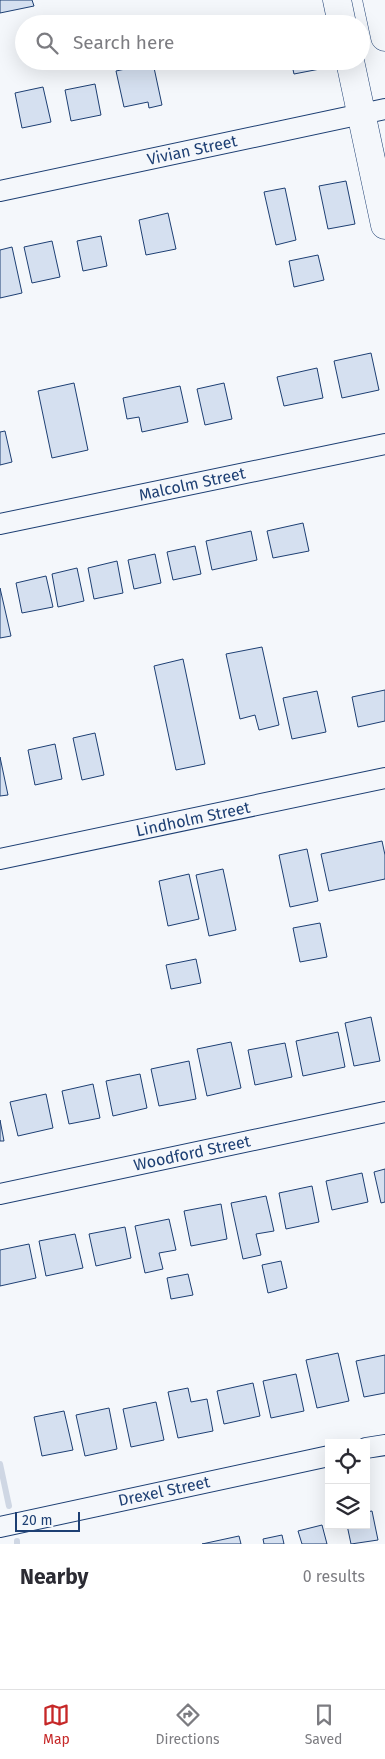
<!DOCTYPE html>
<style>
body{margin:0;font-family:"Fira Sans",sans-serif;background:#f2f2f3;color:#2b2b33}
.controls{position:absolute;right:15px;bottom:15px;display:grid;overflow:hidden;border-radius:0px;box-shadow:0 5px 20px #0002}
.controls button{width:45px;height:45px;display:grid;place-items:center;padding:0;border:0;border-bottom:1px solid #e1e1e2;background:#fff;color:#2b2b33;font:25px sans-serif}
.scale{position:absolute;left:15px;bottom:12px;width:65px;box-sizing:border-box;padding-left:5px;border:2px solid #1d3f73;border-top:0;font-size:14px;line-height:18px;white-space:nowrap;color:#1d3f73;-webkit-text-stroke:4px #f4f7fb;paint-order:stroke}
.list{margin:0;padding:0;list-style:none}
h2{display:flex;justify-content:space-between;align-items:center;height:65px;margin:0;padding:0 20px;font-size:21px}
h2 small{font-size:16px;font-weight:400;color:#7c7c81}
.icon{flex:none;width:28px;height:28px;fill:none;stroke:currentColor;stroke-width:2;stroke-linecap:round;stroke-linejoin:round}
.map{position:relative;flex:none;width:385px;height:1544px;overflow:hidden}
.search{position:absolute;background:#fff;box-shadow:0 5px 20px #0002;left:15px;right:15px;top:15px;height:55px;display:flex;align-items:center;gap:12px;box-sizing:border-box;padding:0 18px;border-radius:28px;color:#7c7c81;font-size:19px}
.sheet{height:145px;background:#fff}
nav{display:flex;justify-content:space-around;align-items:center;box-sizing:border-box;height:70px;border-top:1px solid #e1e1e2;background:#fff;font-size:14px;color:#7c7c81}
nav a{display:grid;justify-items:center;gap:2px}
nav .on{color:#c62828}
.map>svg:first-child{display:block}
</style>
<div class="map">
<svg width="385" height="1544" viewBox="0 0 385 1544">
<rect width="100%" height="100%" fill="#f4f7fb"/>
<g fill="none" stroke-linecap="round" stroke-linejoin="round">
<path stroke="#cfd7e4" stroke-width="6" d="M0,1464L9,1506
M17,1541V1544"/>
</g>
<path fill="#d5e0f0" stroke="#1d3f73" d="M0,0H32L34,6L0,13Z
M291,61H323L325,68L294,74Z
M153,63L162,105L149,108L148,102L124,107L116,71Z
M95,84L101,115L71,121L65,90Z
M43,87L51,122L22,128L15,93Z
M346,181L355,224L328,229L319,186Z
M285,188L296,240L276,245L264,192Z
M168,213L176,249L146,255L139,220Z
M101,236L107,266L83,271L77,241Z
M52,241L60,277L32,283L24,247Z
M12,247L22,293L0,298V250Z
M318,255L324,280L294,287L289,261Z
M371,353L379,390L342,398L334,361Z
M317,368L323,398L284,406L277,377Z
M74,383L88,450L52,458L38,391Z
M224,383L232,419L205,425L197,389Z
M180,386L188,422L142,432L139,417L127,419L123,398Z
M5,431L12,462L0,465V432Z
M303,523L309,551L273,558L267,531Z
M251,531L257,560L212,570L206,541Z
M195,546L201,574L173,580L167,552Z
M155,554L161,583L134,589L128,560Z
M117,561L123,593L94,599L88,568Z
M77,568L84,601L58,607L52,574Z
M46,576L53,607L22,613L16,583Z
M0,588L11,636L0,638Z
M262,647L279,725L259,730L255,715L240,719L226,654Z
M183,659L205,764L176,770L154,666Z
M385,690V721L358,727L352,697Z
M317,691L326,732L292,739L283,698Z
M95,733L104,775L82,780L73,738Z
M55,744L62,779L35,785L28,750Z
M0,757L8,795L0,796Z
M382,841L385,855V879L329,891L321,854Z
M307,849L318,901L290,907L279,855Z
M223,869L236,930L209,936L196,875Z
M189,874L199,919L168,926L159,881Z
M320,923L327,957L300,962L293,928Z
M196,959L201,983L171,989L166,965Z
M371,1017L380,1061L354,1066L345,1023Z
M338,1032L345,1067L303,1076L296,1041Z
M231,1042L241,1088L207,1096L197,1049Z
M285,1043L292,1077L255,1085L248,1050Z
M189,1061L196,1099L159,1106L151,1069Z
M140,1074L147,1108L113,1116L106,1081Z
M93,1084L100,1118L69,1124L62,1091Z
M46,1094L53,1128L18,1136L10,1102Z
M0,1120L4,1141H0Z
M385,1169V1202L381,1203L374,1172Z
M362,1173L368,1202L332,1210L326,1181Z
M312,1186L319,1222L286,1229L279,1193Z
M266,1196L274,1231L256,1234L261,1255L243,1259L231,1203Z
M221,1204L227,1239L191,1246L184,1211Z
M169,1219L176,1250L159,1253L163,1269L145,1273L135,1226Z
M125,1227L131,1258L96,1266L89,1234Z
M75,1234L83,1268L46,1276L39,1241Z
M29,1244L36,1278L0,1286V1250Z
M281,1261L287,1288L268,1293L262,1265Z
M188,1274L193,1295L171,1299L167,1278Z
M338,1353L349,1401L317,1408L306,1360Z
M385,1355V1393L364,1397L356,1361Z
M296,1374L304,1411L271,1418L263,1381Z
M253,1383L260,1416L224,1424L217,1391Z
M188,1388L191,1402L207,1399L213,1431L178,1438L168,1392Z
M156,1402L164,1440L131,1447L123,1409Z
M109,1408L117,1449L85,1456L76,1415Z
M64,1411L73,1450L42,1456L34,1417Z
M372,1511L378,1540L351,1544L347,1525H366V1512Z
M322,1525L327,1544H302L298,1531Z
M282,1535L284,1544H264L263,1539Z
M239,1536L241,1544H202Z"/>
<g fill="none" stroke-linecap="round" stroke-linejoin="round">
<defs>
<path id="street" d="M0,191L385,109
M0,524L385,444
M0,859L385,778
M0,1194L385,1112
M366,1448L385,1445
M0,1527L329,1456"/>
<path id="primary" d="M337,0L342,24
M377,0L385,37
M350,61L385,225"/>
</defs>
<use href="#street" stroke="#1d3f73" stroke-width="22"/>
<use href="#primary" stroke="#1d3f73" stroke-width="29"/>
<use href="#street" stroke="#f4f7fb" stroke-width="20"/>
<use href="#primary" stroke="#f4f7fb" stroke-width="28"/>
</g>
<g text-anchor="middle" dominant-baseline="central" stroke-width="4" stroke-linejoin="round" paint-order="stroke">
<g font-size="16" fill="#1d3f73" stroke="#f4f7fb">
<text transform="translate(192 150) rotate(-12)">Vivian Street</text>
<text transform="translate(192 484) rotate(-12)">Malcolm Street</text>
<text transform="translate(193 819) rotate(-12)">Lindholm Street</text>
<text transform="translate(192 1153) rotate(-12)">Woodford Street</text>
<text transform="translate(164 1491) rotate(-12)">Drexel Street</text>
</g>
</g>
</svg>
<div class="controls">
<button><svg class="icon" aria-label="locate" viewBox="0 0 24 24"><circle cx="12" cy="12" r="6"/><path d="M12 2v4M12 18v4M2 12h4M18 12h4"/></svg></button>
<button><svg class="icon" aria-label="layers" viewBox="0 0 24 24"><path d="M12 4l9 5-9 5-9-5zM3 14l9 5 9-5"/></svg></button>
</div>
<div class="scale">20 m</div>
<div class="search"><svg class="icon" aria-label="search" viewBox="0 0 24 24"><circle cx="10" cy="10" r="6"/><path d="M15 15l6 6"/></svg>Search here</div>
</div>
<section class="sheet">
<h2>Nearby<small>0 results</small></h2>
<ul class="list">
</ul>
</section>
<nav>
<a class="on"><svg class="icon" aria-label="map" viewBox="0 0 24 24"><path d="M3 6l6-2 6 2 6-2v14l-6 2-6-2-6 2zM9 4v14M15 6v14"/></svg>Map</a>
<a><svg class="icon" aria-label="directions" viewBox="0 0 24 24"><path d="M12 3l9 9-9 9-9-9zM9 14v-3h6M13 9l2 2-2 2"/></svg>Directions</a>
<a><svg class="icon" aria-label="saved" viewBox="0 0 24 24"><path d="M7 4h10v16l-5-4-5 4z"/></svg>Saved</a>
</nav>
